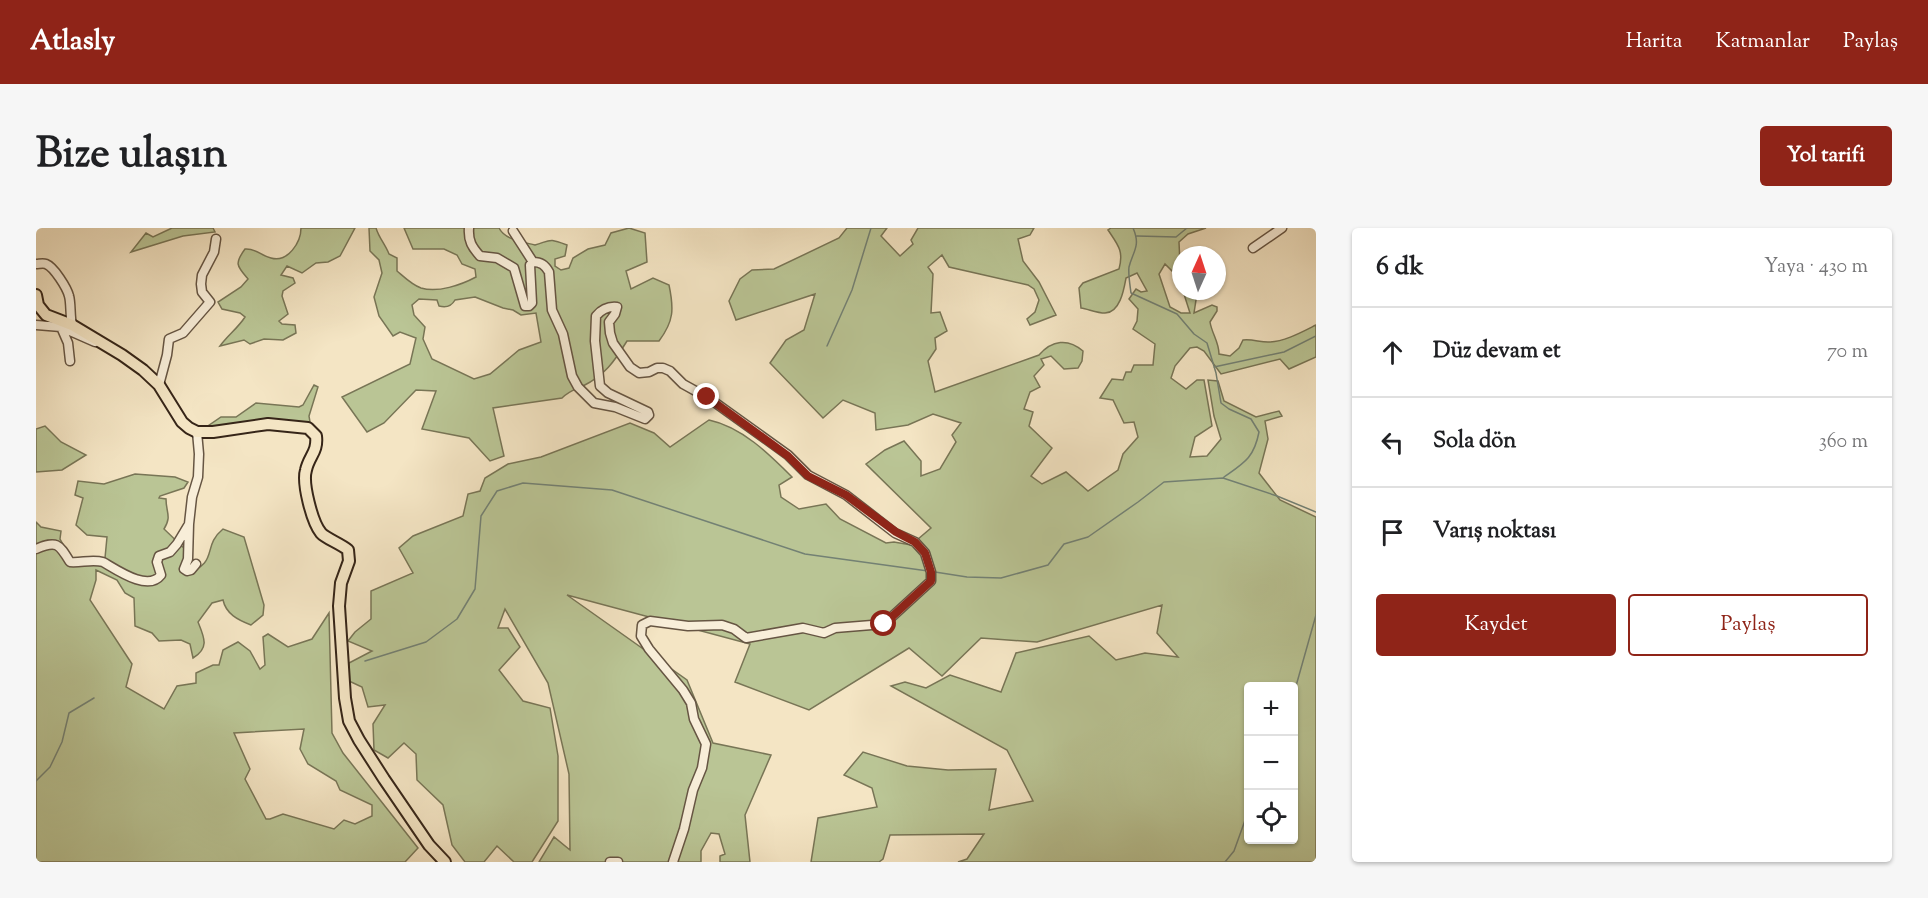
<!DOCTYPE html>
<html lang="tr">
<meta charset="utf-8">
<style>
body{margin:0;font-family:"Sorts Mill Goudy",serif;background:#f6f6f6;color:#202124}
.controls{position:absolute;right:18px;bottom:18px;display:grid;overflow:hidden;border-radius:6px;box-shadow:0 2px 4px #0004}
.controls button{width:54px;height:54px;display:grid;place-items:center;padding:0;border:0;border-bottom:2px solid #e0e0e0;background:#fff;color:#202124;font:30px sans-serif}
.compass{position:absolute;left:1136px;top:18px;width:54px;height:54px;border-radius:50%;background:#fff;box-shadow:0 2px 4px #0004;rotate:3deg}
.stop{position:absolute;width:18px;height:18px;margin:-14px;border:4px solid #8f2418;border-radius:50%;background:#fff}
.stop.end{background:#8f2418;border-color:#fff;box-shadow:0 2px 6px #0008}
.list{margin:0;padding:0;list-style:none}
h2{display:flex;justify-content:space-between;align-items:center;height:78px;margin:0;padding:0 24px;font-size:26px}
h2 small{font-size:20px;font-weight:400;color:#757577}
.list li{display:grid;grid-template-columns:39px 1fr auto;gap:18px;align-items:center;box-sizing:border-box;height:90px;padding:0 24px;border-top:2px solid #e0e0e0}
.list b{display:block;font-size:22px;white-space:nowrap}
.list em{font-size:20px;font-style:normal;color:#757577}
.actions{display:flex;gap:12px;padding:18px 24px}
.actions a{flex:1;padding:14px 0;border:2px solid #8f2418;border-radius:6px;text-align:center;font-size:21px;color:#8f2418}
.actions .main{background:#8f2418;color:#fff}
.icon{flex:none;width:33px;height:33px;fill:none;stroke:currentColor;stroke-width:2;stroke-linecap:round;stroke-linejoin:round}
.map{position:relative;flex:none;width:1280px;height:634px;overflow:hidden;border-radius:6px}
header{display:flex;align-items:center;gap:36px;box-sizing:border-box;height:84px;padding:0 30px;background:#8f2418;color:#fff}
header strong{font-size:28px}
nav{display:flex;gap:33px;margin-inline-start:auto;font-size:21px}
.intro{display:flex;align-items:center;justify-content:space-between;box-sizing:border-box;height:144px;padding:0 36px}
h1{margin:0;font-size:42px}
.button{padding:15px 27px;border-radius:6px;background:#8f2418;color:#fff;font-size:21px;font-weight:700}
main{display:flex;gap:36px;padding:0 36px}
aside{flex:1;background:#fff;border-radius:6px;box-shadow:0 2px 4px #0004}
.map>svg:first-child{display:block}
</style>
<header>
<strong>Atlasly</strong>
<nav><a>Harita</a><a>Katmanlar</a><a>Paylaş</a></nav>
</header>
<div class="intro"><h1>Bize ulaşın</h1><a class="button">Yol tarifi</a></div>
<main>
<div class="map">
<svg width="1280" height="634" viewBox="0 0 1280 634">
<rect width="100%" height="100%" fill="#f4e5c4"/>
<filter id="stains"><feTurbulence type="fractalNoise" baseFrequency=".00333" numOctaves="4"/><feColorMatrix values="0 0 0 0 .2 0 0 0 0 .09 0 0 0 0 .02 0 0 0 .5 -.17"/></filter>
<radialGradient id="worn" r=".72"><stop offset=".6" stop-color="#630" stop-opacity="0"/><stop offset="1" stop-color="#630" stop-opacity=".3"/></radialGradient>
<path fill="#bac595" stroke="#787556" stroke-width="1.5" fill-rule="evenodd" d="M136,0H177L179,4L147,8L95,24L110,5L117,9Z
M265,0H319L304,28L292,34L280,35L266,45L251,38L245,47L257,50L259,55L247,63L246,68L252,86L243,93L246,96L259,97L260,105L247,112L228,111L214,116L208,112L184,118C192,107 202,100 209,89L204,85L186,81L182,74L205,59L212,51C201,38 198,36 209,21C220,20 225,28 235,30C252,35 265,14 265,0Z
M333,0H340C343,10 349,16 353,26L361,30V43C367,48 376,57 385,60C402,65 425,57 440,49L439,41L426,36L421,27L408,21H377L368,0H463C469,12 487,14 499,17C516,12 512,10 531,17L529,28L519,31V38L525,42L533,40L537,30L552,21L569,17L575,5L593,0L609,5L611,34L590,43L595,61L617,50L633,57C638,81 638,93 623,113H591C578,134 569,147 547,158C538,162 533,163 526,170L457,180L468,228L454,233L433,210L386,201L400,163L380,162L348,195L331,204L306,169L374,136L380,110L364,104L357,108L343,88L338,69L346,45L343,32L334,23ZM439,69L467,80L477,82L485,87L500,85L505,114L483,122L454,146L438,151L396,131L387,111L389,99L378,87L376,77L383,71L401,72L403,78C410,80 415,79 419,72Z
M811,0H851L845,8L864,28L877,16L875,12L882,0H998L994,7L982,11L987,33L1003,54L1020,87L994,97L991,91L999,84L1003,72L998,61L992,57L913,39L906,27L892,39L897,46L895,85L904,84L911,103L899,110L900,121L892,133L899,164L1003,127C1016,112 1032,110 1047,123L1046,133L1042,140L1028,141L1015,128L1005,131L1008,137L998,148L1004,159L994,164L988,181L997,184L993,198L1016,220L995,248L1006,256L1030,244L1052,263L1082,242L1087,226L1102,209L1098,194L1088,195L1077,172L1064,170L1076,151L1087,152L1090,144H1095L1098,137H1117L1119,116L1097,101L1101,93L1102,81L1093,71L1100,61L1105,64L1111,63L1101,45L1090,50C1088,61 1084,85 1069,85C1061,85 1052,81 1045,80L1043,60L1047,55L1083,41C1088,23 1082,17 1072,2L1075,0H1170L1152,6L1143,14L1145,58L1142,49L1129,36L1123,46L1134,79L1145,85H1154L1147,63H1156L1160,72L1158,85L1176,77L1181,79V83L1174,94C1176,106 1183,114 1183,126L1194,128L1203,120L1207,112C1217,111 1223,114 1232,114C1248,114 1266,104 1280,97V129L1253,141L1244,131L1185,146L1168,123L1161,119L1154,120L1139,138L1135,150L1150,161L1161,152H1168L1176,198L1159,209L1154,229L1171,228L1185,211L1178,188L1172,152L1182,153L1188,173L1220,189L1243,183L1246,188L1229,193L1232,211L1223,245L1244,272L1280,289V634H922L931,631L948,606L854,607L847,631L843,634H775L782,590L841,579L836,560L808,547L827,524L871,538L912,542L960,541L953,582L997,573L971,522L855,458L869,454L890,460L914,447L965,464L980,425L1053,408L1080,432L1109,425L1142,429L1121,405L1126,377L1001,414L945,410L906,448L873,420L773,482L699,454L714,416L531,367L651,452L677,515L735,527L709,587L714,634H684V628L689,626L683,606L675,605L665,623V634H503L518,609L534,622L533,546L512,455L469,381L462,400H472L484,419L463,442L487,473L514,480L522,528V593L496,634H478L461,618L448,634H429L416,617L407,577L381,552L380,526L368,515L352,530L338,522L337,496L349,477L332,479L326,459L313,453V435L336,423L312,413L319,404L335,391V363L377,345L363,320L377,308L427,288L432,266L444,263L449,250L472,236L505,229L594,195L618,205L634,219L673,192C706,199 733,226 756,249L743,257L745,269L763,281L790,276L804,291L850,315L858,314L875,317L895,300L830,236L849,222L868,213L885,233V248L904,241L920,214L916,207L925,195L897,186L872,197L840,202L839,185L807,172L787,190L734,135L750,112L768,102L779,66L700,92L693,73L704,51L716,42L738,41L803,10ZM1212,458H1258V612H1212Z
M278,157L282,159L273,188L274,194L270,197L169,200L185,189H200L220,175L263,179L267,177Z
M9,198L25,214L50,227L26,242L0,244V201Z
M99,246L139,249L152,254L148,260L124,268L123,270L130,271C130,285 136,288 128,301L150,322V345C184,335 165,319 187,301L208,309L228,377L227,387L215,397C202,392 190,386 187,372L176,375L162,394C168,409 174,420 157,430L154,416L145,412L123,413L116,405L99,398L98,370L89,365L81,352L60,342V352L54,372L96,436L90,459L128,481L141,458L160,455V445L177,437H183L187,422L202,414L214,423L224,441L229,437L227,409L232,406L252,419L276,411L293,385L296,505L307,525L382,620L369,634H0V294L5,299L25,303L24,311L39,337L59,334L69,330L71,309L51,307L40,297L47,270L39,267L42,253L68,256ZM268,501L264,521L272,536L300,553L304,562L336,577V588L319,596L308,592L298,601L247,586L234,591H230L209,551L214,541L198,505Z"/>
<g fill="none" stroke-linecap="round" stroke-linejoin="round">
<path stroke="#738174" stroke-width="1.5" d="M1097,0C1105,18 1097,23 1093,39C1092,46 1094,57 1095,65L1141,86L1158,106L1171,115L1180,145L1185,175L1193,181L1215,191L1223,204C1218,230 1208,235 1188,249
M1101,8L1140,9L1151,0
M791,118L816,62L835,0
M1178,139L1248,124L1280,108
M899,344L931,349L965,350L1012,337L1028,316L1052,309L1102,274L1128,254L1187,250L1241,268L1280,284
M329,433L390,414L421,391L439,361L445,288L461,263L487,255L576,262L769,326L892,343
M1258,474L1260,458L1280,387
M0,553L14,539L26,514L33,485L58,470
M1189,634L1198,623L1212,584"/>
<defs>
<path id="minor" d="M433,0C432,13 436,19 444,28L461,30L478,40L489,78H493L496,75L494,37L497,34C505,34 509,37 513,44L516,82L527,106L536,148L542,159L558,175L579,179L609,191L613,187L612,184L572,165L564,158L559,113L560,88C566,81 572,78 581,79L579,86L573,94L574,105L577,115L594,139L603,145L613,144L621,140H627L634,143L647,156L674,171L752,227L772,247L810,267L859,305L879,314L889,325L895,344V353L848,396L799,400L788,405L767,400L710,410L698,401L686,397L652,398L614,393L606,397L605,408L613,421L647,462L655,475L658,491L670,516L666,540L657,562L648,601L637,634
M477,3L497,34
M1217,20L1246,0
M0,36C3,36 7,35 10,36C18,39 31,60 33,68C35,74 34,89 36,97
M0,97L25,99L59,114
M25,99L32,115L34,133
M123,157L131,127L133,111L147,105L174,74L166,64L165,56L166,47L178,24L180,11
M153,296L152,331L148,341L151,343L155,342L160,336
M0,321C21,312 23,316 34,334C45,335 56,331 67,334C81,342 112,364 125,347L121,334L123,328L134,324L141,316L153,296L156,269L162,249L163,226L161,204
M574,634H582"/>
<path id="major" d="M0,67L2,77L10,87L36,97L86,127L107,142L123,157L146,194L153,200L161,204H177L232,196L272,200L280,208C282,224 273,228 270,242C266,255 276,294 285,305C289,310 305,316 312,322L313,333L305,355L303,378L309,470L313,493L323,512L348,551L393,617L409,634"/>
</defs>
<use href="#minor" stroke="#665543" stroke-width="11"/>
<use href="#major" stroke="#362518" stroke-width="14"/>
<use href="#minor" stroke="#f8eed9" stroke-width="8"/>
<use href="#major" stroke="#f4e5c4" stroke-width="10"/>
</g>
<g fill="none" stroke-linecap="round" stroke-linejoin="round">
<path stroke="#8f2418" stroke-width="8" d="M671,169L752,228L772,248L810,267L860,304L879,314L889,325L895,344V353L848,396"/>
</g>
<rect width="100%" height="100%" filter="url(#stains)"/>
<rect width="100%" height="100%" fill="url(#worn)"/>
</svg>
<div class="controls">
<button>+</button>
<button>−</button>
<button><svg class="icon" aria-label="locate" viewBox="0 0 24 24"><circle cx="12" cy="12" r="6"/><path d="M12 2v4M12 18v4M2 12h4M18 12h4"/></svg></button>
</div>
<svg class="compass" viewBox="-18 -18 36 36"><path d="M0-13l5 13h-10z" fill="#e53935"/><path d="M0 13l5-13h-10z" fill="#757577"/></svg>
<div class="stop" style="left:848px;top:396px"></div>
<div class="stop end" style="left:671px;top:169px"></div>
</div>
<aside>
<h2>6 dk<small>Yaya · 430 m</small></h2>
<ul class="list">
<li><svg class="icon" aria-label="ahead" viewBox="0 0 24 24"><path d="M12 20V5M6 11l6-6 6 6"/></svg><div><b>Düz devam et</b></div><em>70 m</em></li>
<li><svg class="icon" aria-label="left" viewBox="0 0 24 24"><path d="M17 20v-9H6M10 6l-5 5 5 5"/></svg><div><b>Sola dön</b></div><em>360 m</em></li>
<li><svg class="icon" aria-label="arrive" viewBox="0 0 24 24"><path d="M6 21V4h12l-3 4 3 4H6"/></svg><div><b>Varış noktası</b></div></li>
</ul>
<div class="actions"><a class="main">Kaydet</a><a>Paylaş</a></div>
</aside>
</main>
